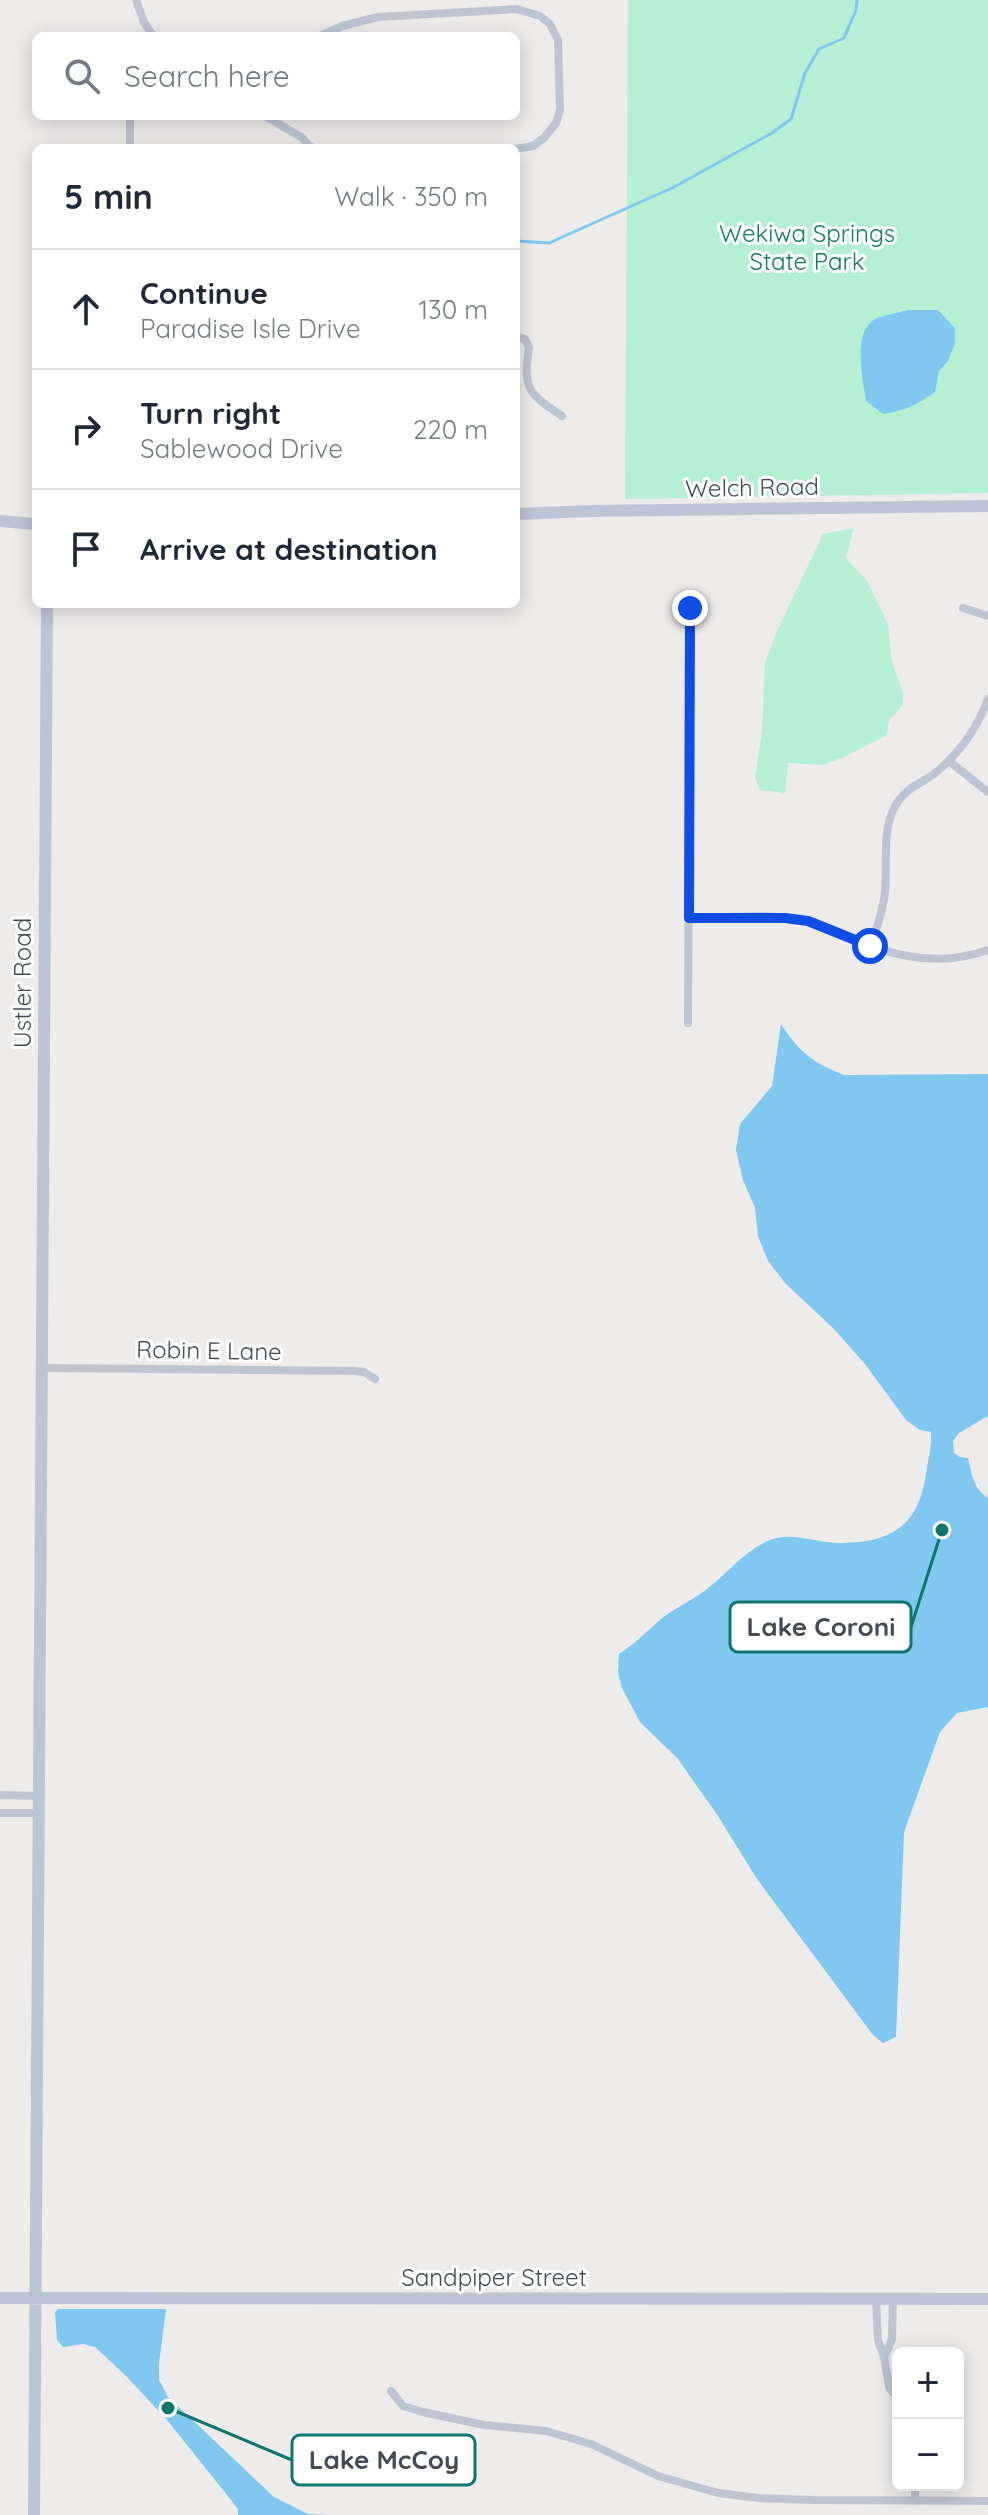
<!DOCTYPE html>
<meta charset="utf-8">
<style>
body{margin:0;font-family:Quicksand,sans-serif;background:#f6f6f7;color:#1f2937}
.controls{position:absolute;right:24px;bottom:24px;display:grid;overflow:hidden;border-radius:12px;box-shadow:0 4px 20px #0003}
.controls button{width:72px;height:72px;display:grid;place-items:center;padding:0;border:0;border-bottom:2px solid #e0e1e3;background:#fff;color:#1f2937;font:40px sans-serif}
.stop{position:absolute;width:24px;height:24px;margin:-18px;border:6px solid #104de4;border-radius:50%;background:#fff}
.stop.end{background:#104de4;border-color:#fff;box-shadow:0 2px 8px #0008}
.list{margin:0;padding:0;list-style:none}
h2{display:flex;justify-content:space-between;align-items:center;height:104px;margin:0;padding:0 32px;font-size:34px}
h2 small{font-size:26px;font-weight:400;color:#747a83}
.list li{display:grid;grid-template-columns:52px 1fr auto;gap:24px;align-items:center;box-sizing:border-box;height:120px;padding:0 32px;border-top:2px solid #e0e1e3}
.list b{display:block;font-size:30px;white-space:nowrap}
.list p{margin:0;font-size:26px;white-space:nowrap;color:#747a83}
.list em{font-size:26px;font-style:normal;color:#747a83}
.icon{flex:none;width:44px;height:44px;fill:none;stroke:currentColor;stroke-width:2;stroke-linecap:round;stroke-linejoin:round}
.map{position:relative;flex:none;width:988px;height:2515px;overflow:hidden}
.search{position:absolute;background:#fff;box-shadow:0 4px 20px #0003;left:32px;top:32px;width:488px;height:88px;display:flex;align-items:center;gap:20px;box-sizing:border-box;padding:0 28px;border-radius:12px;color:#747a83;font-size:30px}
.panel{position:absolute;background:#fff;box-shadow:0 4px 20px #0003;left:32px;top:144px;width:488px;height:464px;border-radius:12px}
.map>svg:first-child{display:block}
</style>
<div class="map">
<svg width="988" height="2515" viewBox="0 0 988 2515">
<rect width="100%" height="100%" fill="#eeebeb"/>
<path fill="#b5f0d5" d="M628,0H988V493L625,499Z
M854,528L846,558L867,581L888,624L892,662L903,693V705L889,720L887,735L844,757L823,765L788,763L785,793L760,790L755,778L762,731L765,663L777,631L823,534Z"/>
<path fill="#80c8f0" d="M908,310H938L955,328V343L948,361L939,371L935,392C919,404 903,411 883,414L866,401C863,380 853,336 872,321C880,315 898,313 908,310Z
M781,1024C800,1053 812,1062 844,1075L988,1074V1416L959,1433L953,1441L954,1453L960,1457L968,1458C972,1475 973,1488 988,1498V1707L957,1713L940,1732L904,1832L896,2037L883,2043L873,2035L757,1879L718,1816L678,1759L640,1722L622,1688L618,1672L619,1654C635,1644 647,1631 661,1619C676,1607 693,1600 707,1589C728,1573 745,1550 770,1540C793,1531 818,1544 842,1543C896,1542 920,1523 927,1468C929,1455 932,1446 931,1432L920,1430L906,1420L865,1364L833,1328L786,1284L768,1261L758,1236L755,1208L743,1180L736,1150L740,1124L772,1086Z
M58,2309H166L159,2363V2380L168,2397L274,2497L308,2514L330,2515H238V2509L231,2500L167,2420L127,2377L95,2347L83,2344L63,2347L57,2340L55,2312Z"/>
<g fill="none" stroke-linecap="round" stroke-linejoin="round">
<path stroke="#80c8f0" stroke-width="3" d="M516,241L549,243L674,187L772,133L791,119L805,73L819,49L844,38L856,10L857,0"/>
<path stroke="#bdc5d2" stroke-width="8" d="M136,0L144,22L153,36
M320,36L342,26L378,17L517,9L540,16L550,24L558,40L560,110L556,123L544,138L533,146L516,149
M265,116L301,137L312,148
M130,148V116
M516,337L525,339L529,347C523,388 527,393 562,416
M963,608L988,616
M949,761L988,792
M689,918C727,918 768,913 805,920C827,925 848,936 868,945C907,960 948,964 988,950
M870,946C877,928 883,911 885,892C888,863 880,825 899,800C907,788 923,782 934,774C959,754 977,729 988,699
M688,1023L690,608
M41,1368L356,1371L364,1372L375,1379
M0,1795L37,1796
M0,1813H37
M876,2299L878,2340L884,2357L889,2387L898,2399
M885,2356L892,2339L893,2299
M391,2391L403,2406L423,2412L484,2425L546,2431L591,2444L658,2476L718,2493L758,2498L815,2500L988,2501
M915,2501V2485"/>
<path stroke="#bcc5d6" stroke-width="12" d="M516,514L592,511L988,506
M0,521L36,524
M0,2298L988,2299
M34,2515L47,604"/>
</g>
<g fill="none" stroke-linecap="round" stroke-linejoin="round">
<path stroke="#104de4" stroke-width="10" d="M690,608L689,918H785L808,921L870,946"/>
</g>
<g text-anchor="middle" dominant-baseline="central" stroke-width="6" stroke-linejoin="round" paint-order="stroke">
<g font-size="24" fill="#117d57" stroke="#fff">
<text x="807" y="233">Wekiwa Springs<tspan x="807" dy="28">State Park</tspan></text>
</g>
<g font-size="24" fill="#434b59" stroke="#fff">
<text transform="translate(752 487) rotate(-1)">Welch Road</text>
<text transform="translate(22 983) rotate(-90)">Ustler Road</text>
<text transform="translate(209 1350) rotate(1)">Robin E Lane</text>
<text x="494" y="2277">Sandpiper Street</text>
</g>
</g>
<path fill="none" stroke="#0f766e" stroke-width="3" d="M942 1530L911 1627M168 2408L292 2460"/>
<g fill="#0f766e" stroke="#fff" stroke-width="3">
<circle cx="942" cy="1530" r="8"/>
<circle cx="168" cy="2408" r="8"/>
</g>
<g fill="#fff" stroke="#0f766e" stroke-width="3">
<rect x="730" y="1602" width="181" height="50" rx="8"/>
<rect x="292" y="2435" width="183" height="50" rx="8"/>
</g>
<g font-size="26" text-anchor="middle" font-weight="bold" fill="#434b59">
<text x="821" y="1636">Lake Coroni</text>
<text x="384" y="2469">Lake McCoy</text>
</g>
</svg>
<div class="controls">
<button>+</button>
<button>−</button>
</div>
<div class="stop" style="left:870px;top:946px"></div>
<div class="stop end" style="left:690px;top:608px"></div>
<div class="search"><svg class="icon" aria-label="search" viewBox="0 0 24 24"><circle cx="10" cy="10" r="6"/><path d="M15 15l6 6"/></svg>Search here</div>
<section class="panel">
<h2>5 min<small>Walk · 350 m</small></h2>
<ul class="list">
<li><svg class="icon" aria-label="ahead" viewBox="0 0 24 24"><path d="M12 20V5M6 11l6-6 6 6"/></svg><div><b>Continue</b><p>Paradise Isle Drive</p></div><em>130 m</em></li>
<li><svg class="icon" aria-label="right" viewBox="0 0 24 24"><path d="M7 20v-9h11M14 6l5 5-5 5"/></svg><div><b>Turn right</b><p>Sablewood Drive</p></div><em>220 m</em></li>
<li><svg class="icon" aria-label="arrive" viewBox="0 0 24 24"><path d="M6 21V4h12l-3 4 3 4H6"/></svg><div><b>Arrive at destination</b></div></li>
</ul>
</section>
</div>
